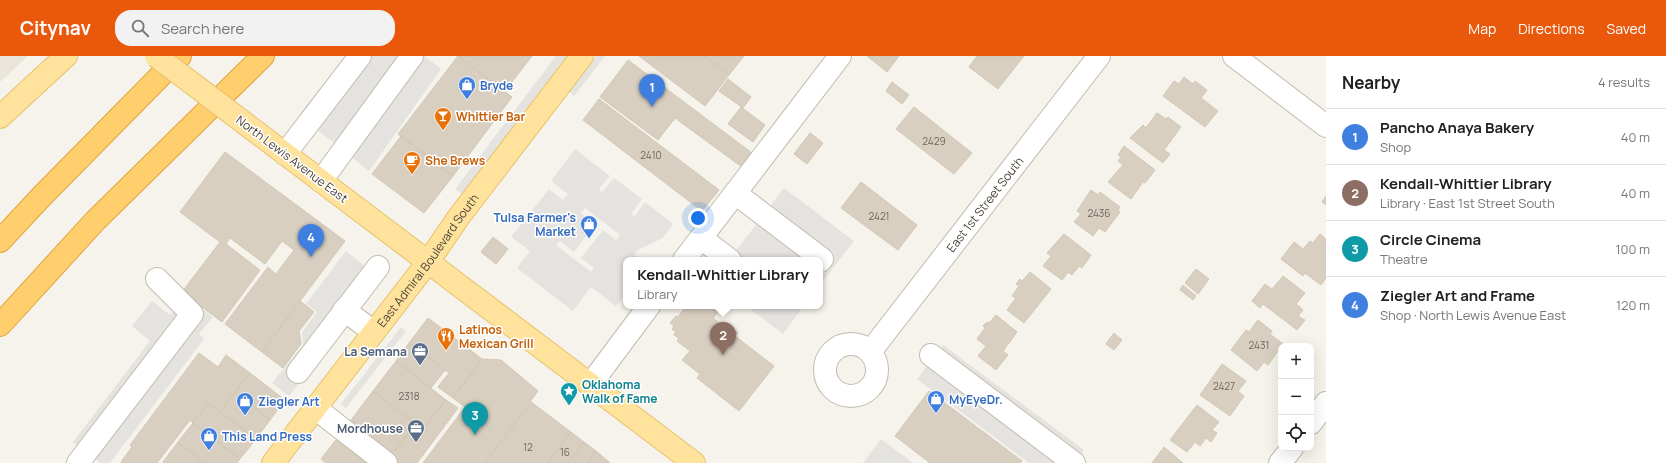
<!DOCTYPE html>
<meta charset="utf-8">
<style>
body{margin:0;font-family:Manrope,sans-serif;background:#f2f2f2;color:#222}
.controls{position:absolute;right:12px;bottom:12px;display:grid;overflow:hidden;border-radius:8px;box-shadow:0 4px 16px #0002}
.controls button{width:36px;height:36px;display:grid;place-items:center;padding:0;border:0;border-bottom:1px solid #e0e0e0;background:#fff;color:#222;font:20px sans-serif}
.you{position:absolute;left:698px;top:162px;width:14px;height:14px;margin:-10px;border:3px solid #fff;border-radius:50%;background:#1a73e8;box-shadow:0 0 0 6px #1a73e833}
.badge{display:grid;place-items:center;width:26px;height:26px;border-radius:50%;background:#ea580c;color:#fff;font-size:13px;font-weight:700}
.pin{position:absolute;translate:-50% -33px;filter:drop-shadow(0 1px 2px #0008)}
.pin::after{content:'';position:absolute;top:21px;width:14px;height:12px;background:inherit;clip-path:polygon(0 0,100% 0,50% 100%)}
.popup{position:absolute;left:623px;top:201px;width:200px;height:52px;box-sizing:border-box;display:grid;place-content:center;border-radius:8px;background:#fff;filter:drop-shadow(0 1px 3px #0005);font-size:13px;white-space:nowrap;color:#767676}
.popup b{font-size:15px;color:#222}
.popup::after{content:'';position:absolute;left:50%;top:100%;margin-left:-8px;border:8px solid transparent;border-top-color:#fff}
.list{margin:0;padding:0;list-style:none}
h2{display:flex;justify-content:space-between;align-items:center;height:52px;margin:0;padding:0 16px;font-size:17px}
h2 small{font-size:13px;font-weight:400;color:#767676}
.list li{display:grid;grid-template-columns:26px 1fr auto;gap:12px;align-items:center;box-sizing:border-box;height:56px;padding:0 16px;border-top:1px solid #e0e0e0}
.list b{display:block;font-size:15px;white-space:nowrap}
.list p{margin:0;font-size:13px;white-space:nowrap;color:#767676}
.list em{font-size:13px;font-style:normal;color:#767676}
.icon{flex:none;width:22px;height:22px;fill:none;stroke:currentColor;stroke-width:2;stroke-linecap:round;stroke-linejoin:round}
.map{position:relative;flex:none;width:1326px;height:407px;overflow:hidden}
header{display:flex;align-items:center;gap:24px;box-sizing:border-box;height:56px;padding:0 20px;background:#ea580c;color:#fff}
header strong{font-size:19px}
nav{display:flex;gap:22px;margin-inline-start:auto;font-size:14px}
.search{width:280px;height:36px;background:#f2f2f2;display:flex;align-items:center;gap:10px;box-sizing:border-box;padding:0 14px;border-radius:16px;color:#767676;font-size:15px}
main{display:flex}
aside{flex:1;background:#fff}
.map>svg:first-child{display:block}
</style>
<header>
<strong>Citynav</strong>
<div class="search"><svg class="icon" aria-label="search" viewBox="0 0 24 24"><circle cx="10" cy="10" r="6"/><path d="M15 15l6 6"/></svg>Search here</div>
<nav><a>Map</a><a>Directions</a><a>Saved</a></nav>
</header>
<main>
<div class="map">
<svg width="1326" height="407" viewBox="0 0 1326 407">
<rect width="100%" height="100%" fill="#f6f3ec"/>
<path fill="#eae5da" d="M0,0H28L0,26Z"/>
<path fill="#e5e3e0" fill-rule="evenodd" d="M346,0H424L441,13L369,115L299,59Z
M556,0H567L462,138L455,133Z
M596,0H605L574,40L568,35Z
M575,93L610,120L599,133L602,136L614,122L642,143L631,158L635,160L645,146L673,168L663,182L638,194L634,199L641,204H626V238L616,250L591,231L573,255L517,212L530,195L511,181L549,133L563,144L568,138L551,125ZM585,152L620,179L616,184L603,174L581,202L594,212L591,216L556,189L560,185L574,196L595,168L581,157Z
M784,132L854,185L820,229V204H729Z
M346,195L380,222L289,340L272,327L303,289L302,276L317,256L306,248Z
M185,240L213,261L199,278L204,283L110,407H101L73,386L150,285L132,270L152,245L170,259Z
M746,250H804L783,278Z
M401,271L406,275L346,352L341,348Z
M943,289L1084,394L1074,407H1029L917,323Z
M881,383L913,407H863Z"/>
<path fill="#d8cfc1" stroke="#d3c7b4" d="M458,0L512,41L453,120L398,78Z
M458,0H532L505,35Z
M639,0H704L729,19L705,50Z
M704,0H744L729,19Z
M867,0H899L887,16Z
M977,0H1024L998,33L969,11Z
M628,4L756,100L746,114L675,62L658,84L600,41Z
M1184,21L1193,28L1195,25L1207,34L1201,42L1218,55L1205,71L1163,40L1174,25L1179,28Z
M728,23L751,41L743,52L719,35Z
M892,26L909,39L902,48L886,35Z
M599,43L719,134L702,155L583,64Z
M741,51L765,69L753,86L728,68Z
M914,51L972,97L954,118L896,73Z
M1157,57L1166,63L1168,61L1181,71L1164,94L1170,98L1163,107L1130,82L1143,69L1146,72Z
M810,77L823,87L807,108L794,98Z
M401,80L453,120L424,157L372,118Z
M1124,90L1155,114L1145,127L1143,126L1131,143L1108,126L1123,109L1118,105L1121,101L1118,99Z
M225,96L345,185L262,296L225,268L268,211L276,218L294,194L282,185L265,208L230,182L226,188L260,214L222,266L182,236L220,186L180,156Z
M861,126L917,169L898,194L841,152Z
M1091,134L1098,139L1100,136L1120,151L1118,154L1120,156L1105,176L1099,172L1093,180L1074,166L1081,158L1077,155Z
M1326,140V149L1322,146Z
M1064,178L1091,199L1082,212L1079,210L1072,219L1068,216L1062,224L1043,210L1051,200L1047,197Z
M1320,178L1326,183V222L1321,229L1305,217L1303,220L1281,203L1294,186L1303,193L1310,185L1313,187Z
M493,181L508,193L496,208L481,196Z
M1196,213L1209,223L1198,238L1185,227Z
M1030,216L1051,233L1024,267L1007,254L1016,242L1012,240L1019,230L1016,228L1020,223L1022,225Z
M1283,220L1305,237L1296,248L1303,254L1298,260L1305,264L1297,274L1263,248L1260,252L1252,245L1265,228L1272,233Z
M1183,229L1196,240L1193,244L1180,234Z
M300,245L314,256L299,275L301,288L283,312L262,296Z
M686,250H723L713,262L724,271L726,268L738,277L735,280L774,310L739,355L697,322L700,318L682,304L690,295L677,285L679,282L674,279L676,276L672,273L674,270L670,267L676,260L678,261Z
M996,259L1017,276L1003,295L1008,299L996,314L978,300L986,290L977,283L985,272L983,270L987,266L989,267Z
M428,262L482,303L453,342L438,331L449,317L409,287Z
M1258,264L1272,275L1270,278L1283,288L1268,309L1264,306L1257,315L1231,294L1246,274L1249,276Z
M1114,277L1122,284L1114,294L1106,288Z
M409,287L445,314L431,332L396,305Z
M199,297L218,311L226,299L250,317L220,356L208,347L193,367L190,364L157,407H122L121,406L132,391L130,389Z
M482,303L501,304L538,335L485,407H423L465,351L453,342Z
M396,305L446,344L423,373L373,335Z
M1222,308L1246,325L1238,335L1244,340L1230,360L1200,339Z
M250,317L285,344L270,364L235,336Z
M373,335L415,368L391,400L348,368Z
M929,335L1022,405L1020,407H930L895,380Z
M235,336L270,364L256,383L220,356Z
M446,344L458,352L417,407H399L391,400L415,368L423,373Z
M531,346L571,376L547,407H485Z
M208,347L256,383L240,403L193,367Z
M1197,349L1219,366L1212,374L1217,377L1211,386L1206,382L1200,390L1195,386L1187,396L1170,384Z
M193,367L240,403L237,407H205L178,386Z
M571,376L584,386L568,407H547Z
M336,384L366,407H326L321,403Z
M178,386L205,407H164L163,406Z
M584,386L596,395L587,407H568Z
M1164,391L1183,407H1152Z
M596,395L609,406V407H587Z"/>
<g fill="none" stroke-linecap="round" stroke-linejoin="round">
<defs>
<g id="minor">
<path d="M1234,0L1326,70"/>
<path d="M285,98L360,0"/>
<path d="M321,125L412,0"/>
<path d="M735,137L822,203L820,205"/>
<path d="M701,182L730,204"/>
<path d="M684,204L840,0"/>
<path d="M344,254L374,276"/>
<circle cx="851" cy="314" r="26"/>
<path id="s1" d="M870,296L1099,0"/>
<path d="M931,299L1074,407"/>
<path d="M298,316L378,211"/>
<path d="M590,329L649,250"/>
<path d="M315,352L386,407"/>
<path d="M1311,367L1326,347"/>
<path d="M78,407L192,258L157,223"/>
<path d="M1280,407L1292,392"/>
</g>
<g id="major">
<path d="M0,61L66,0"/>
<path d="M247,69L694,407"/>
<path id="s2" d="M273,407L428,206L458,162L582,0"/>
</g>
<path id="highway" d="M0,185L42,140L180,0
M0,269L95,165L263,0"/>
</defs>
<use href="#minor" stroke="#c2bbae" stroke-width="24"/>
<use href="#major" stroke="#e6c16a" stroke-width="24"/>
<use href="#highway" stroke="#e0a43c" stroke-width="24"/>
<use href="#minor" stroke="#fff" stroke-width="22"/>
<use href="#major" stroke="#ffe39c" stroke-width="22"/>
<use href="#highway" stroke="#ffcf6e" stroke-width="22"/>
<defs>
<path id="major-bridge" d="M156,0L247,69"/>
</defs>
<use href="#major-bridge" stroke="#e6c16a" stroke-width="24" stroke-linecap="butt"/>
<use href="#major-bridge" stroke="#ffe39c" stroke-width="22"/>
</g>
<defs>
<symbol id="shop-pin" viewBox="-11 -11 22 30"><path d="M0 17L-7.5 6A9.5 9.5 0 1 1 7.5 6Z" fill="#3f7fe0" stroke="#fff"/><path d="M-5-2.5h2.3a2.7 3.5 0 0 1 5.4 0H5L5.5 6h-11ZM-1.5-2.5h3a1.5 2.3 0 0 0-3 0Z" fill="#fff"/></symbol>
<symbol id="bar-pin" viewBox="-11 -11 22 30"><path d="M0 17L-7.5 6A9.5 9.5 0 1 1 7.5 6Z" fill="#e8710a" stroke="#fff"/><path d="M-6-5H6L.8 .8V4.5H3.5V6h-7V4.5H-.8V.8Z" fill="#fff"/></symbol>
<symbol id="cafe-pin" viewBox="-11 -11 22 30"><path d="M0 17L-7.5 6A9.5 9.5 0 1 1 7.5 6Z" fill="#e8710a" stroke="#fff"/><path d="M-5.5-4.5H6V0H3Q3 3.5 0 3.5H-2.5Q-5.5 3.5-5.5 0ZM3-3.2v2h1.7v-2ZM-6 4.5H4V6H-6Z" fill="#fff"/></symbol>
<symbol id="restaurant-pin" viewBox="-11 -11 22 30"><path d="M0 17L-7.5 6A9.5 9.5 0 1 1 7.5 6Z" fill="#e8710a" stroke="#fff"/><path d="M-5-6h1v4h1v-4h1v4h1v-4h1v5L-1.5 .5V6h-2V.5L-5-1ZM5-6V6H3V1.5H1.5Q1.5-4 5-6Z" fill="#fff"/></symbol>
<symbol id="office-pin" viewBox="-11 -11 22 30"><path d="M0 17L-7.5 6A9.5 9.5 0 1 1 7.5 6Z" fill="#5c6f8a" stroke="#fff"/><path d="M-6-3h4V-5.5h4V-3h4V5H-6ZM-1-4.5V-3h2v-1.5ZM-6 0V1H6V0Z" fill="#fff"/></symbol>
<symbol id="sight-pin" viewBox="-11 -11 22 30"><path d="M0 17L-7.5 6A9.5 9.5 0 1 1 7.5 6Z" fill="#0f9aa8" stroke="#fff"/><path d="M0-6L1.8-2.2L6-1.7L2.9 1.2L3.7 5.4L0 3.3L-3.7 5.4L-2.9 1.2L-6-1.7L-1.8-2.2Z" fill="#fff"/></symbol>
</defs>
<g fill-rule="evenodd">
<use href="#shop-pin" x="457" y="19" width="20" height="27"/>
<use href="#bar-pin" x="433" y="50" width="20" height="27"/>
<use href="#cafe-pin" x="402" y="94" width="20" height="27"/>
<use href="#shop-pin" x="579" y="158" width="20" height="27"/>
<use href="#restaurant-pin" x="436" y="270" width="20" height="27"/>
<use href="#office-pin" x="410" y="285" width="20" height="27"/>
<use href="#sight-pin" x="559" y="325" width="20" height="27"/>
<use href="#shop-pin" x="926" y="333" width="20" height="27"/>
<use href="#shop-pin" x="235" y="335" width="20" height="27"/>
<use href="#office-pin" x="406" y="362" width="20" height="27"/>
<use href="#shop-pin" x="199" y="370" width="20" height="27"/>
</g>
<g text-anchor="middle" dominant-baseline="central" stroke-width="3" stroke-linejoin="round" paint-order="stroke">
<g font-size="10" fill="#6e675b">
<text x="934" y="85">2429</text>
<text x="651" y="99">2410</text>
<text x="1099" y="157">2436</text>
<text x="879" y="160">2421</text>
<text x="1259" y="289">2431</text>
<text x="1224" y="330">2427</text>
<text x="409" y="340">2318</text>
<text x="528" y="391">12</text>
<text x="565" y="396">16</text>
</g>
<g font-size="12" font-weight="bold" fill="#366cbe" stroke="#fff" text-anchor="start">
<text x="480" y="29">Bryde</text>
<text x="576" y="161" text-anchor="end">Tulsa Farmer's<tspan x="576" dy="14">Market</tspan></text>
<text x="949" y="343">MyEyeDr.</text>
<text x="258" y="345">Ziegler Art</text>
<text x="222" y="380">This Land Press</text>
</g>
<g font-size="12" font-weight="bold" fill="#c56008" stroke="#fff" text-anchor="start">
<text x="456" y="60">Whittier Bar</text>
<text x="425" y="104">She Brews</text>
<text x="459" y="273">Latinos<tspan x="459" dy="14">Mexican Grill</tspan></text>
</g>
<g font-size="12" fill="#4b4439" stroke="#fff">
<text transform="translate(292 103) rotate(37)">North Lewis Avenue East</text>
<text stroke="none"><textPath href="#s1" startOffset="187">East 1st Street South</textPath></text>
<text stroke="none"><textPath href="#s2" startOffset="255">East Admiral Boulevard South</textPath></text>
</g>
<g font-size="12" font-weight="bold" fill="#4e5e75" stroke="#fff" text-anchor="end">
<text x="407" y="295">La Semana</text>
<text x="403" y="372">Mordhouse</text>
</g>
<g font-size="12" font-weight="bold" fill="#0d838f" stroke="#fff" text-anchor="start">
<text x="582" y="328">Oklahoma<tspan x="582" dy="14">Walk of Fame</tspan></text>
</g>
</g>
</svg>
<div class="controls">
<button>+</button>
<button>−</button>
<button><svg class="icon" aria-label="locate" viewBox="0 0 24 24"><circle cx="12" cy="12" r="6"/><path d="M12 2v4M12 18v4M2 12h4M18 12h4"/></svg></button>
</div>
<div class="you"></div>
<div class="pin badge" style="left:652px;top:51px;background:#3f7fe0">1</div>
<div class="pin badge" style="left:723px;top:299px;background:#8d6e63">2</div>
<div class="popup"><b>Kendall-Whittier Library</b>Library</div>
<div class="pin badge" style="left:475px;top:379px;background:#0f9aa8">3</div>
<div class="pin badge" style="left:311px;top:201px;background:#3f7fe0">4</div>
</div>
<aside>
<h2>Nearby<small>4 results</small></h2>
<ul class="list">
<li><span class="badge" style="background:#3f7fe0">1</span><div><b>Pancho Anaya Bakery</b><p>Shop</p></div><em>40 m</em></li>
<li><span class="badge" style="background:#8d6e63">2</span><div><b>Kendall-Whittier Library</b><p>Library · East 1st Street South</p></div><em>40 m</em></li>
<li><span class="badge" style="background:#0f9aa8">3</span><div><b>Circle Cinema</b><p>Theatre</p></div><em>100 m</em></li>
<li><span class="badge" style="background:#3f7fe0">4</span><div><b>Ziegler Art and Frame</b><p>Shop · North Lewis Avenue East</p></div><em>120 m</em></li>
</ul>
</aside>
</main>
